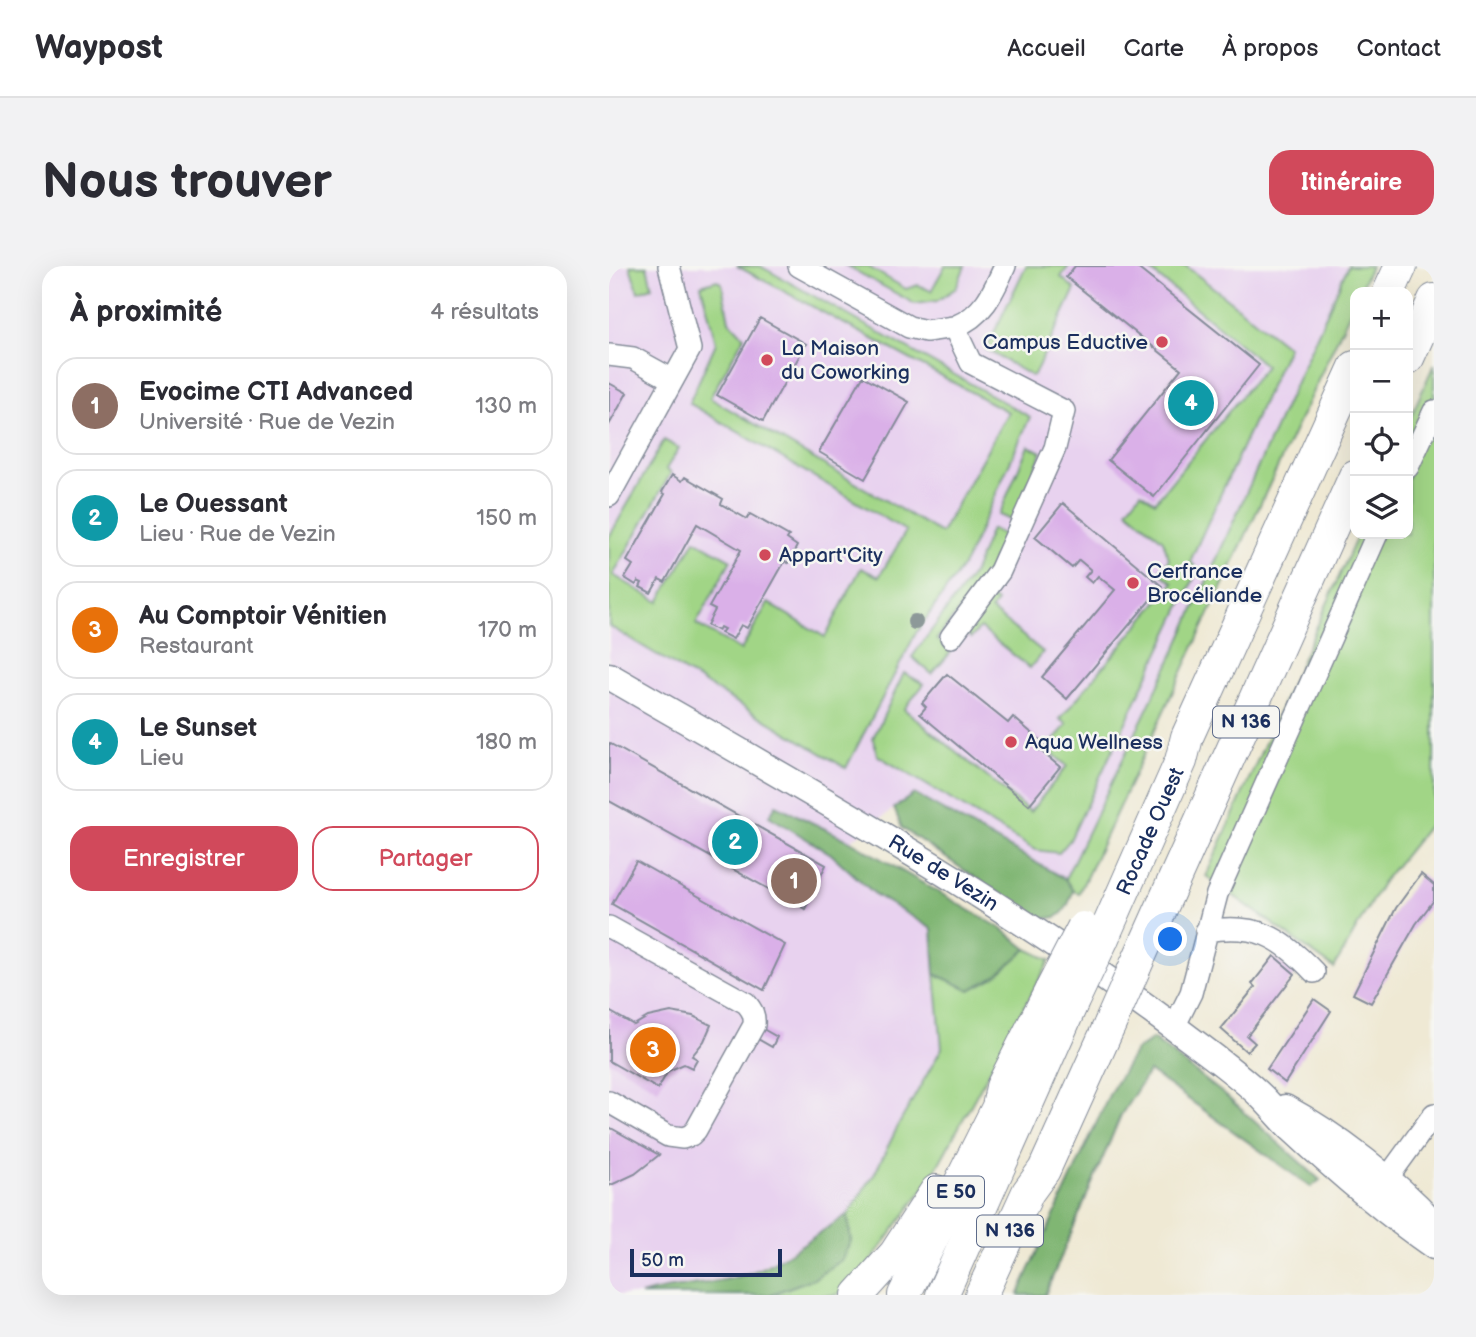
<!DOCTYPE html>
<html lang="fr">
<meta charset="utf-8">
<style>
body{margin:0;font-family:"Balsamiq Sans",sans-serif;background:#f2f2f3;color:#2b2b33}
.controls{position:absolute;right:21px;top:21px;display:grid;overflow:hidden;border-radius:14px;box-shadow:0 7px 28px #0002}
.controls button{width:63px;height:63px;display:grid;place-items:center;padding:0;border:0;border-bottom:2px solid #e1e1e2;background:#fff;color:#2b2b33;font:35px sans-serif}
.scale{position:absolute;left:21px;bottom:18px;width:152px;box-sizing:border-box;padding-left:7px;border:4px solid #1b2f5e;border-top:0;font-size:19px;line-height:24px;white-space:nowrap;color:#1b2f5e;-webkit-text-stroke:5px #f6f6f2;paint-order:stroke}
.you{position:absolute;left:562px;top:674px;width:24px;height:24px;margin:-18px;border:5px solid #fff;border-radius:50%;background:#1a73e8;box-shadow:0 0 0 10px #1a73e833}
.badge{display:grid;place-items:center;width:46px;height:46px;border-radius:50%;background:#d1495b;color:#fff;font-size:23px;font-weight:700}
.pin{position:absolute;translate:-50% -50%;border:4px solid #fff;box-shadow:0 2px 7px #0006}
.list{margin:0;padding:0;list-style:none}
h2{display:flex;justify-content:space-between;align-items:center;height:91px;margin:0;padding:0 28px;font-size:30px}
h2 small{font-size:23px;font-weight:400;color:#7c7c81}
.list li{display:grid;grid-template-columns:46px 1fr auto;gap:21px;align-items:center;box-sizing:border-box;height:98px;margin:0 14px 14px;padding:0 14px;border:2px solid #e1e1e2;border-radius:21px}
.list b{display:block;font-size:26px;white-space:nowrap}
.list p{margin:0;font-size:23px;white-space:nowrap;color:#7c7c81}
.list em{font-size:23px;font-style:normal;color:#7c7c81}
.actions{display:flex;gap:14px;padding:21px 28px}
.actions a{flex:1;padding:16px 0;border:2px solid #d1495b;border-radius:21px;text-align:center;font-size:24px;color:#d1495b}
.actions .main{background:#d1495b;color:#fff}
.icon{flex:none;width:38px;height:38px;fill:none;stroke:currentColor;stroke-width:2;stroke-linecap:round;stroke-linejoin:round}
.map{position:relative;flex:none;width:825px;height:1029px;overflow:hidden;border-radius:21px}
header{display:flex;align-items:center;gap:42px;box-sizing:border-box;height:98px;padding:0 35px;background:#fff;border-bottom:2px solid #e1e1e2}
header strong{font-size:33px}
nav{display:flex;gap:38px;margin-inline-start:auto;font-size:24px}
.intro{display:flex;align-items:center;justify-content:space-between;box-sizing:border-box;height:168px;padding:0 42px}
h1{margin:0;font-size:49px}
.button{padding:18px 32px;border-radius:21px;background:#d1495b;color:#fff;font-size:24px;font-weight:700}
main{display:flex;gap:42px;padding:0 42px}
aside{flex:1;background:#fff;border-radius:21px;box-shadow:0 7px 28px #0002}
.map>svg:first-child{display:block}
</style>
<header>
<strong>Waypost</strong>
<nav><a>Accueil</a><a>Carte</a><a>À propos</a><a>Contact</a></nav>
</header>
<div class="intro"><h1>Nous trouver</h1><a class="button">Itinéraire</a></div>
<main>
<aside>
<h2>À proximité<small>4 résultats</small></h2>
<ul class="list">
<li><span class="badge" style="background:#8d6e63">1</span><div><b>Evocime CTI Advanced</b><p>Université · Rue de Vezin</p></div><em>130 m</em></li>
<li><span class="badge" style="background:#0f9aa8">2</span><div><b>Le Ouessant</b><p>Lieu · Rue de Vezin</p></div><em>150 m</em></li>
<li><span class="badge" style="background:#e8710a">3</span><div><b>Au Comptoir Vénitien</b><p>Restaurant</p></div><em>170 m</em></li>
<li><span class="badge" style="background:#0f9aa8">4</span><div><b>Le Sunset</b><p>Lieu</p></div><em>180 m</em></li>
</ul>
<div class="actions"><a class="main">Enregistrer</a><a>Partager</a></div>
</aside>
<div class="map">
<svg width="825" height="1029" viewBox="0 0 825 1029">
<rect width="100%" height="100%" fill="#f6f6f2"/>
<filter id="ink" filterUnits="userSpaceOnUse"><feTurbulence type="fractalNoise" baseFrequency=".0143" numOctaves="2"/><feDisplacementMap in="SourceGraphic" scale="14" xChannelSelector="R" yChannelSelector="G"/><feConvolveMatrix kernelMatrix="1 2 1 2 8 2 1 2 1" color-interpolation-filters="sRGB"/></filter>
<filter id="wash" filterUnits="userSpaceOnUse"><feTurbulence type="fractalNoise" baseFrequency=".00686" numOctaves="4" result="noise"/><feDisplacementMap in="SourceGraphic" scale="28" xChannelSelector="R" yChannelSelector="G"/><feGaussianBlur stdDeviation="1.57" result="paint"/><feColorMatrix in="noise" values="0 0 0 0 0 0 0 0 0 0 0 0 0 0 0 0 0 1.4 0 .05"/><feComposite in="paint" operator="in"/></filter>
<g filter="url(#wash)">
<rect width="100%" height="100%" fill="#efe9d4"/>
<path fill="#e8d2ef" d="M0,0H739L569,379L456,613L305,528L241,575L167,539L161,551L222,588L267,629L323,663L333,782L290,858L266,907L238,949L170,992L135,1009L50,1023L32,1029H0Z"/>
<path fill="#a1d586" stroke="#5e8272" stroke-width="2" d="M21,0H38L43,21L29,26Z
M128,0H151L421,151L357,295L307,367L237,502L0,360V271L55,174L70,182L57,203L62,207L4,309L50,336L86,274L122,294L87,358L132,384L159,337L216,371L252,302L270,311L297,265L80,137L107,77L92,19L108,14L113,18L120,55L135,71L101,132L332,267L399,146Z
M238,0H258L297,23L309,19L322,25L336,0H356L347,22L328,35L306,38Z
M417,0H460L452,11L466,23L425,109L422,110L377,83Z
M536,0H577L679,81L583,291L582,296L589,304L461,574L450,587L426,584L268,489L264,472L295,407L315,418L295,443L421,546L458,500L438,483L458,458L451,453L564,317L550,306L560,293L554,274L518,244L532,226L546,236L657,100Z
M739,0H762L750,26H746V35L470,627L464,625L456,613L569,379Z
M825,98V553L773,617L725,702L597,610L749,268H799V157Z
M419,180L433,186L404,255L390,249Z
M382,263L396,269L377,310L328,373L342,386L323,408L303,391L365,306Z
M383,332L388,336L382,344L434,386L421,402L371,362L362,372L356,367Z
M418,683L441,694L321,914L248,1014L228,1029H160L206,1012L242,975L238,949L266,907L290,858L333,782L326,708L361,724L387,710Z"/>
<path fill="#80b673" stroke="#4e7268" stroke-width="2" d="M305,528L456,613L464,625C457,648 451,655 426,652L293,562L285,542Z
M167,539L241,575L393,663L418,683L387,710L361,724L326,708L323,663L267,629L222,588L160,550Z
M544,773L616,829L711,914L702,921L540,805L512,849L436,1029H409L501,827L526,785Z
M238,949L242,975L232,994L206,1012L160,1029H32C65,1018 101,1020 134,1009C171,998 205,969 238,949Z"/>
<g id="blocks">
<path fill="#dab0e8" d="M466,0H526L650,99L545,231L499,194L572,103L457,11Z
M151,52L197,78L154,155L108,129Z
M254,110L300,136L256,213L210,186Z
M0,117L18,127L0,159Z
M63,209L73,215L76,211L114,233L112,238L138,253L141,248L180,270L178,273L188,280L179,297L176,295L138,362L132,359L124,373L112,367L115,363L111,361L109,365L98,359L106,344L100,341L132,284L88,258L56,316L50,313L42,327L31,321L33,317L29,315L27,319L16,312L24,299L18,295L56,228L53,226Z
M454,237L553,320L458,433L433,411L506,324L489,310L483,317L476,311L482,304L470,294L463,302L426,271Z
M338,408L399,457L404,451L432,475L427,481L451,501L420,539L311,448L317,441L313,437Z
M0,477L217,599L196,643L0,535Z
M27,595L176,679L155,724L3,638Z
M812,608L825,619V634L807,658L762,737L744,728L787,642Z
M665,690L686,708L638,770L646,777L638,786L612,763L646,721L643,718Z
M705,733L722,745L676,817L658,803Z
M0,745L25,759L39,751L62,746L84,750L102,759L95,775L83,790L88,793L83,802L75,798L59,805L49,823L0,795Z
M154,763L168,771L163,781L149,773Z
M2,862L50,889L26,908L0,920V863Z"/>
</g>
</g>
<g filter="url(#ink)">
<use href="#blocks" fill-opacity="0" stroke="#858c99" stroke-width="2"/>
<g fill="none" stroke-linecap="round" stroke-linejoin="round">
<defs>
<path id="minor" d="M190,0L300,61L317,65L345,61L362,97L455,145L446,182L391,305L342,371
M345,61C374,50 384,27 396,0
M0,89L24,92L64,114
M799,201L825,145
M0,230L81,83L60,0
M0,661L137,737C143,744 146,749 145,759L87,864L82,869L74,872L59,870L0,836
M597,665C647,657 671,670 705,706
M565,761L582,727L608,628L768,268
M775,928L777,914L825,848"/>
<g id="major">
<path id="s1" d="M0,410C190,520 385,628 562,759C590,780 629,807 653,831C663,841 672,852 682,862C725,902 777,947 825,980"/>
<path d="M676,842C726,869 787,916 825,958"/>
</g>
<g id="highway">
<path d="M780,26L792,0"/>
<path d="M799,92L825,34"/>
<path id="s2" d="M493,674L572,495L578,471L746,101"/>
<path d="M526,701L746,210"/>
<path d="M249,1029L286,988L327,925"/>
<path d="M295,1029L389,841L393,821L442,724"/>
<path d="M333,1029L463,737"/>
<path d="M372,1029L419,926L435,904L501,758"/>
</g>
</defs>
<use href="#minor" stroke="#858c99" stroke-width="24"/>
<use href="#major" stroke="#858c99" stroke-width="29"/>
<use href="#highway" stroke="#858c99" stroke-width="34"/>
<use href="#minor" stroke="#fff" stroke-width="21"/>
<use href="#major" stroke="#fff" stroke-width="26"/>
<use href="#highway" stroke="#fff" stroke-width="32"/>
<defs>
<path id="highway-bridge" d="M442,724L474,662
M463,737L493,674
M501,758L526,701"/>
</defs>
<use href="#highway-bridge" stroke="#858c99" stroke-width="34" stroke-linecap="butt"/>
<use href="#highway-bridge" stroke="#fff" stroke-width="32"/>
</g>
<circle fill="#8d9999" cx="306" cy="356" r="8"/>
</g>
<g fill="#d1495b" stroke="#f6f6f2" stroke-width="2.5">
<circle cx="553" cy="76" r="7"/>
<circle cx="158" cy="94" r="7"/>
<circle cx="156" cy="289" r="7"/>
<circle cx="524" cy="317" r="7"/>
<circle cx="402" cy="476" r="7"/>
</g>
<g text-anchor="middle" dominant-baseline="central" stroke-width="5" stroke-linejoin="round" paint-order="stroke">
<g fill="#f6f6f2" stroke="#5d6b8a" stroke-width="2">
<rect x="604" y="440.5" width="66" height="31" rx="5"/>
<rect x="319" y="910.5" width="56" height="31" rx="5"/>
<rect x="368" y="949.5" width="66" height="31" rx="5"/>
</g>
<g font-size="19" font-weight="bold" fill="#1b2f5e">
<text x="637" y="456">N 136</text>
<text x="347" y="926">E 50</text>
<text x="401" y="965">N 136</text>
</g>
<g font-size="21" fill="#1b2f5e" stroke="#f6f6f2" text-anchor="start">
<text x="539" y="76" text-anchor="end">Campus Eductive</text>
<text x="172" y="82">La Maison<tspan x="172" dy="24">du Coworking</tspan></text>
<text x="170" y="289">Appart'City</text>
<text x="538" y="305">Cerfrance<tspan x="538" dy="24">Brocéliande</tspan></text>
<text x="416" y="476">Aqua Wellness</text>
</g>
<g font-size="21" fill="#1b2f5e" stroke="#f6f6f2">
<text stroke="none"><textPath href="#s2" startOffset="119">Rocade Ouest</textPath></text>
<text stroke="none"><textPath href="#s1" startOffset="388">Rue de Vezin</textPath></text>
</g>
</g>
</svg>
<div class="controls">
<button>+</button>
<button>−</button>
<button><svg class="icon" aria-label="locate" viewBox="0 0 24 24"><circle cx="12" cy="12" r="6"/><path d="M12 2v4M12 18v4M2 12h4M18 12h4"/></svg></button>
<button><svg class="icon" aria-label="layers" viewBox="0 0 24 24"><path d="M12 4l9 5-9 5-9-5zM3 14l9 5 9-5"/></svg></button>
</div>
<div class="scale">50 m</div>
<div class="you"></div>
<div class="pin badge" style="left:185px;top:615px;background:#8d6e63">1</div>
<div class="pin badge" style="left:126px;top:576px;background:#0f9aa8">2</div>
<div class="pin badge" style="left:44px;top:784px;background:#e8710a">3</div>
<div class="pin badge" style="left:582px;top:137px;background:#0f9aa8">4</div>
</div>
</main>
